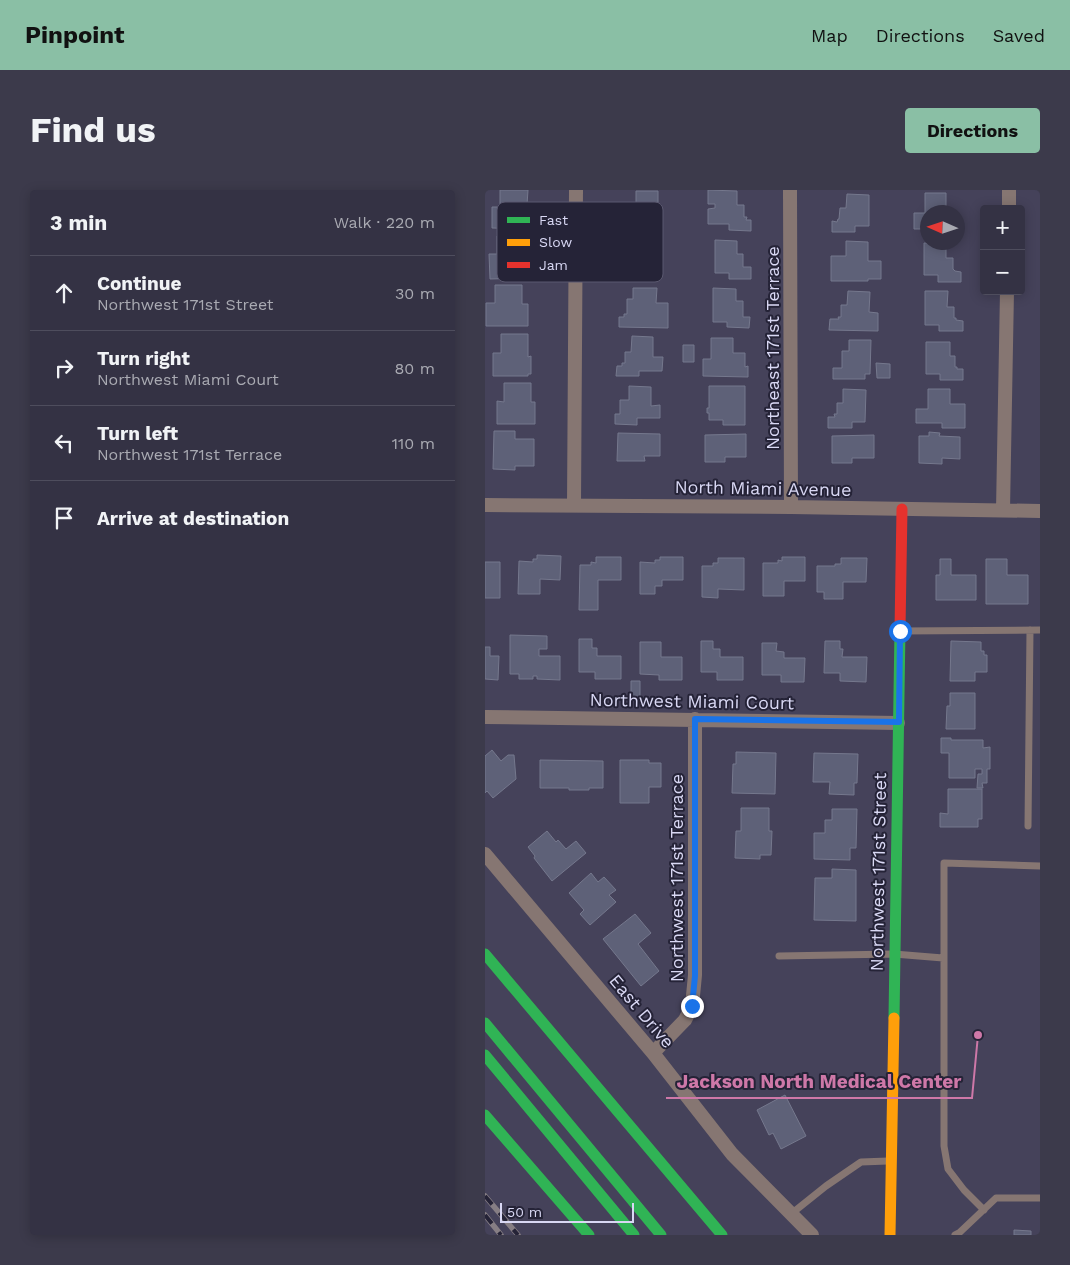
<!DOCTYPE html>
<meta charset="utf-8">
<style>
body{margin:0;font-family:"Work Sans",sans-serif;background:#3c3a4b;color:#f1f3f6}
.controls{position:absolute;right:15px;top:15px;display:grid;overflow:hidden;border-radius:5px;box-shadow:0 2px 12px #0003}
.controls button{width:45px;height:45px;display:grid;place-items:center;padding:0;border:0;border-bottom:1px solid #4e4d5d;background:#343244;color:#f1f3f6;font:25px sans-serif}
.compass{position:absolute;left:435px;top:15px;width:45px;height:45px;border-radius:50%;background:#343244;box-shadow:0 2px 12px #0003;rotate:273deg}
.scale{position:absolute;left:15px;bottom:12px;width:134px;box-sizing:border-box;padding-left:5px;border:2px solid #d9d8f4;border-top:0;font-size:14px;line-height:18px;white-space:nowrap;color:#d9d8f4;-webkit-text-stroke:4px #252337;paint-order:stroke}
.stop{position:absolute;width:15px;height:15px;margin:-11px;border:4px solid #1a73e8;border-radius:50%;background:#fff}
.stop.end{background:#1a73e8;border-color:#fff;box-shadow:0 1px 5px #0008}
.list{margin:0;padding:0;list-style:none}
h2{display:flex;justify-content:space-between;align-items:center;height:65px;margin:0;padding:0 20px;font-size:21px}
h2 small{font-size:16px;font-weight:400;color:#a9aab2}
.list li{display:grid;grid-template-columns:32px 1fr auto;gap:15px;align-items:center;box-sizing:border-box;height:75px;padding:0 20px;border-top:1px solid #4e4d5d}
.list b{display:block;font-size:19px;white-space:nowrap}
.list p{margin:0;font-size:16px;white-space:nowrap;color:#a9aab2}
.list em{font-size:16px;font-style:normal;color:#a9aab2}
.icon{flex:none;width:28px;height:28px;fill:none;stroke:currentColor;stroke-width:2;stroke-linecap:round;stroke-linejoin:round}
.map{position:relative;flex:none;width:555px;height:1045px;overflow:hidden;border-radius:5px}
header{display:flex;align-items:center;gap:30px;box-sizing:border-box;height:70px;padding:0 25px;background:#8abfa5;color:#111}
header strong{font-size:24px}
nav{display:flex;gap:28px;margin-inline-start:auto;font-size:18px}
.intro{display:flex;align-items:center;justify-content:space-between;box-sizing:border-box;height:120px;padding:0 30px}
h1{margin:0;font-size:35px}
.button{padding:12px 22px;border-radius:5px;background:#8abfa5;color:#111;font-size:18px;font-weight:700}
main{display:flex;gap:30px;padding:0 30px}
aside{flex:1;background:#343244;border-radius:5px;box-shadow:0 2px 12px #0003}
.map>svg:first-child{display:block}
</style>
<header>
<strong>Pinpoint</strong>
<nav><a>Map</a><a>Directions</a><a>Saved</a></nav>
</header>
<div class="intro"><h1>Find us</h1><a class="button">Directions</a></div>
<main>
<aside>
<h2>3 min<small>Walk · 220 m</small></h2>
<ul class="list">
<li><svg class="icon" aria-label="ahead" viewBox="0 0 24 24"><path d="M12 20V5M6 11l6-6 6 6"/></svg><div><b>Continue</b><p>Northwest 171st Street</p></div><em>30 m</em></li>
<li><svg class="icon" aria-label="right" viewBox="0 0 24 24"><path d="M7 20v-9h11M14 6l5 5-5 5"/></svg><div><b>Turn right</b><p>Northwest Miami Court</p></div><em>80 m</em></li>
<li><svg class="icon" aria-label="left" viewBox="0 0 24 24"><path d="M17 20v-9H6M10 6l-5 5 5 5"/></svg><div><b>Turn left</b><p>Northwest 171st Terrace</p></div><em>110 m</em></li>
<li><svg class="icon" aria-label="arrive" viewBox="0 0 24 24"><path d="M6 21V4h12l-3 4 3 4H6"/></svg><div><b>Arrive at destination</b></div></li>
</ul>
</aside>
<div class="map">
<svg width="555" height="1045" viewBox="0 0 555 1045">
<rect width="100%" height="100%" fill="#45425a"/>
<path fill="#5e6178" stroke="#75788d" d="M15,0H43L42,15H47V28H63V43L46,42L45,39L7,38V17H15Z
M223,0L252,1V15H259V27H262L261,30H266V41L244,40V34H223V19L230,18V14H223Z
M151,1H173V33H159V40L136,39V29H141V26H144V15H151Z
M440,3H461V19H468V22H442V39H429V23H440Z
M362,4L384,5V36H370V42H347V31L352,32L353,29H354L355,18H361Z
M472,32H476V43H472Z
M39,45L40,64H43L44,88L5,89L4,64H12V46Z
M230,50L252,51V64H258V77H266V89H244V83H230Z
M361,51L383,52V71H396V89H383V91H346V66H361Z
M439,53H461V68H468V79L470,81L476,82V92H453V85H439Z
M10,95H37V114H43V136H1V113H10Z
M148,98H172L171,113H183V138L134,137V127H139V124H142V109H148Z
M228,98L251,99V111H258V127H265L264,138L242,137V132H228Z
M363,101L385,102L384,122L393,123V141L344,140L345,129H354L353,127H356V115H362Z
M440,101H463L462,117H469V128H471V130L478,131V141H454V135H440Z
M16,144H43V167L46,166V184H43V186H8V163H16Z
M147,146L168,147V167H178L177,181H154V186H131L132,176H137V173H140V162H146Z
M226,148H248V163H260V177L263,176V187L218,186V169H226Z
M364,150H386L385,184H380V189H348V178H357V161H364Z
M441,152H465V166H470V177H472V179H478V190H455V184H441Z
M198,155H209V172H198Z
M391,173L405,174V188H392Z
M19,193H46V212H50V234H12V211L19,212Z
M144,196L166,197V216L175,215V228H152V235L130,234V224H135V210H144Z
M224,196H260V235H238V230H224V223H222V218H224Z
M358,199L381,200L380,232H367V238H343V227H350L349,224H352V213H358Z
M443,199H465V214H480V238H457V233H431V219H443Z
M9,241H30V249H49V276H30V280L8,279Z
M444,242L455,243L454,246L475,247V269L457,268V274L434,273V246H444Z
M133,243L175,244V266H159L160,271H132Z
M261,244V267H240V272H220V245Z
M389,245V268H367V273H347V246Z
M52,365L76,366L75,390L55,389V404H33L34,371L48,372V369H52Z
M111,367H136V390H113V420H94L95,375H106V372L111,373Z
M175,367H198V390H177V396H170V404H155V372L170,373V370H175Z
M297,367H320V391H299V406H278V373H293V370L297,371Z
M233,368H259V400L233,399V408L217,407V376H228V373H233Z
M356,368H382L381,392H358V409H339V402H332V376H350V374H356Z
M455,369H466V385H491V410H451V385H455Z
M501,369H522V385H543V414H501Z
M0,372H15V408H0Z
M25,445L62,446V459H54V466H75V490L52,489V486H48V489H34V484H25Z
M94,449H107V458H112V466H136V489H110V482H94Z
M216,451H228V459H235V467H258V490H232V482H216Z
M340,451H355V459H358L357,467H382L381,492L355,491V483H339Z
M466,451L496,452V461H499V465H502V482H490V491H465Z
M155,452H176V467H197V490H174V485L155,484Z
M277,453H292L291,461L299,462V468H320L319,492H296V485H277Z
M0,457H5V466H14L13,490L0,489Z
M146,491H155V507H146Z
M465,503H490V539H461L462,516H465Z
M456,548H466V550H498V558L505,557V579H502V593H497L498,598H492L493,584H497V579H490V588H464V563H456Z
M7,560L16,571L23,565H29L31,589L8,608L2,601L0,603V566Z
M251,562L291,563L290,604L247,603L248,574H251Z
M329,563L373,564L372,593H369V605L344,604L345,592H328Z
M55,570L118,571V598H104V600H84V598H55Z
M135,570H164V573H176V597H164V613H135Z
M463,599H497V629H493V637H455V623L463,624Z
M256,618H284V641H287L286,665H275V669L250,668L251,641H256Z
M347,619H372L371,658H365V670L329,669V643H340V630H347Z
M62,641L71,652L73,650L81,659L91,651L101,663L67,691L49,668L50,666L43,657Z
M347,679L371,680V731L329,730L330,688H347Z
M106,683L113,692L119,687L131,700L124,705L131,712L105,735L95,724L99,720L84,703Z
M150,724L166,743L153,754L174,781L156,796L118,749Z
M300,905L321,946L296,959L288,943L284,945L272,920Z
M529,1040L546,1041V1045H529Z"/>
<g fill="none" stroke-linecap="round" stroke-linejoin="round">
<path stroke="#867672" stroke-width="7" d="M415,441L555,440
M543,636L545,440
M294,766L409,764L458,768
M499,1020L479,1000L463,979L459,956V673L555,676
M306,1024L341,996L376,972L403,971
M470,1045L474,1043L511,1008H555"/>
<path stroke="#867672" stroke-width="14" d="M305,0L306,317
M524,19V0
M0,315L306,317L555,321
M89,315L91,0
M518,320L522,101
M0,527L413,533
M0,664L168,863L247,964L327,1045
M168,863L200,830L207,816L210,785V529"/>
<path stroke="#30b455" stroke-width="11" d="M0,764L237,1045
M409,828L415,439
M0,833L176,1045
M0,865L149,1045
M0,925L104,1045"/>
<path stroke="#ff9f0a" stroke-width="11" d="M405,1045L409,828"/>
<path stroke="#e5322d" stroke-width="11" d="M415,439L417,319"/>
<defs>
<path id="rail" d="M0,1006L33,1045
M0,1025L16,1045"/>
</defs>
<use href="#rail" stroke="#867e84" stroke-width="5.5"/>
<use href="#rail" stroke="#252337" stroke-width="4" stroke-dasharray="11" stroke-linecap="butt"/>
</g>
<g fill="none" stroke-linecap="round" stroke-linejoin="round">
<path stroke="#1a73e8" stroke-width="6" d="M207,816L210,786V529L414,532L415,441"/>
</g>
<g text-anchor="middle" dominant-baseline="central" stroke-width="4" stroke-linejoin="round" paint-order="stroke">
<g font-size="18" fill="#d9d8f4" stroke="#252337">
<text transform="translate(287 158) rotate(-90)">Northeast 171st Terrace</text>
<text transform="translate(278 298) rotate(1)">North Miami Avenue</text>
<text transform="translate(207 511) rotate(1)">Northwest Miami Court</text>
<text transform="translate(393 682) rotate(-89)">Northwest 171st Street</text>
<text transform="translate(191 688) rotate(-90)">Northwest 171st Terrace</text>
<text transform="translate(157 821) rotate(50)">East Drive</text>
</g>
</g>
<rect x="12" y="12" width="166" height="80" rx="8" fill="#252337" stroke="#5b5970" stroke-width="1"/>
<rect x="22" y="27" width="23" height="6" fill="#30b455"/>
<rect x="22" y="49" width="23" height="7" fill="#ff9f0a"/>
<rect x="22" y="72" width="23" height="6" fill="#e5322d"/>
<g font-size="14" fill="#d9d8f4">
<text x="54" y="35">Fast</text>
<text x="54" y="57">Slow</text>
<text x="54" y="80">Jam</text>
</g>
<path fill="none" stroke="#ce78a8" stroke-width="2" d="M493 845L487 908H181"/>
<circle fill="#ce78a8" stroke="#252337" stroke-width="2" cx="493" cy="845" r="5"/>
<g font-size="19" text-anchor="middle" font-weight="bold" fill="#ce78a8" stroke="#252337" stroke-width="4" stroke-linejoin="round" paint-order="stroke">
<text x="334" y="898">Jackson North Medical Center</text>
</g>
</svg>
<div class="controls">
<button>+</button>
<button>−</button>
</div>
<svg class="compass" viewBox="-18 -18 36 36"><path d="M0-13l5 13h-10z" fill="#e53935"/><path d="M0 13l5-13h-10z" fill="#a9aab2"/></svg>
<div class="scale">50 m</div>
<div class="stop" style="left:415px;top:441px"></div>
<div class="stop end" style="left:207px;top:816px"></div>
</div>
</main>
